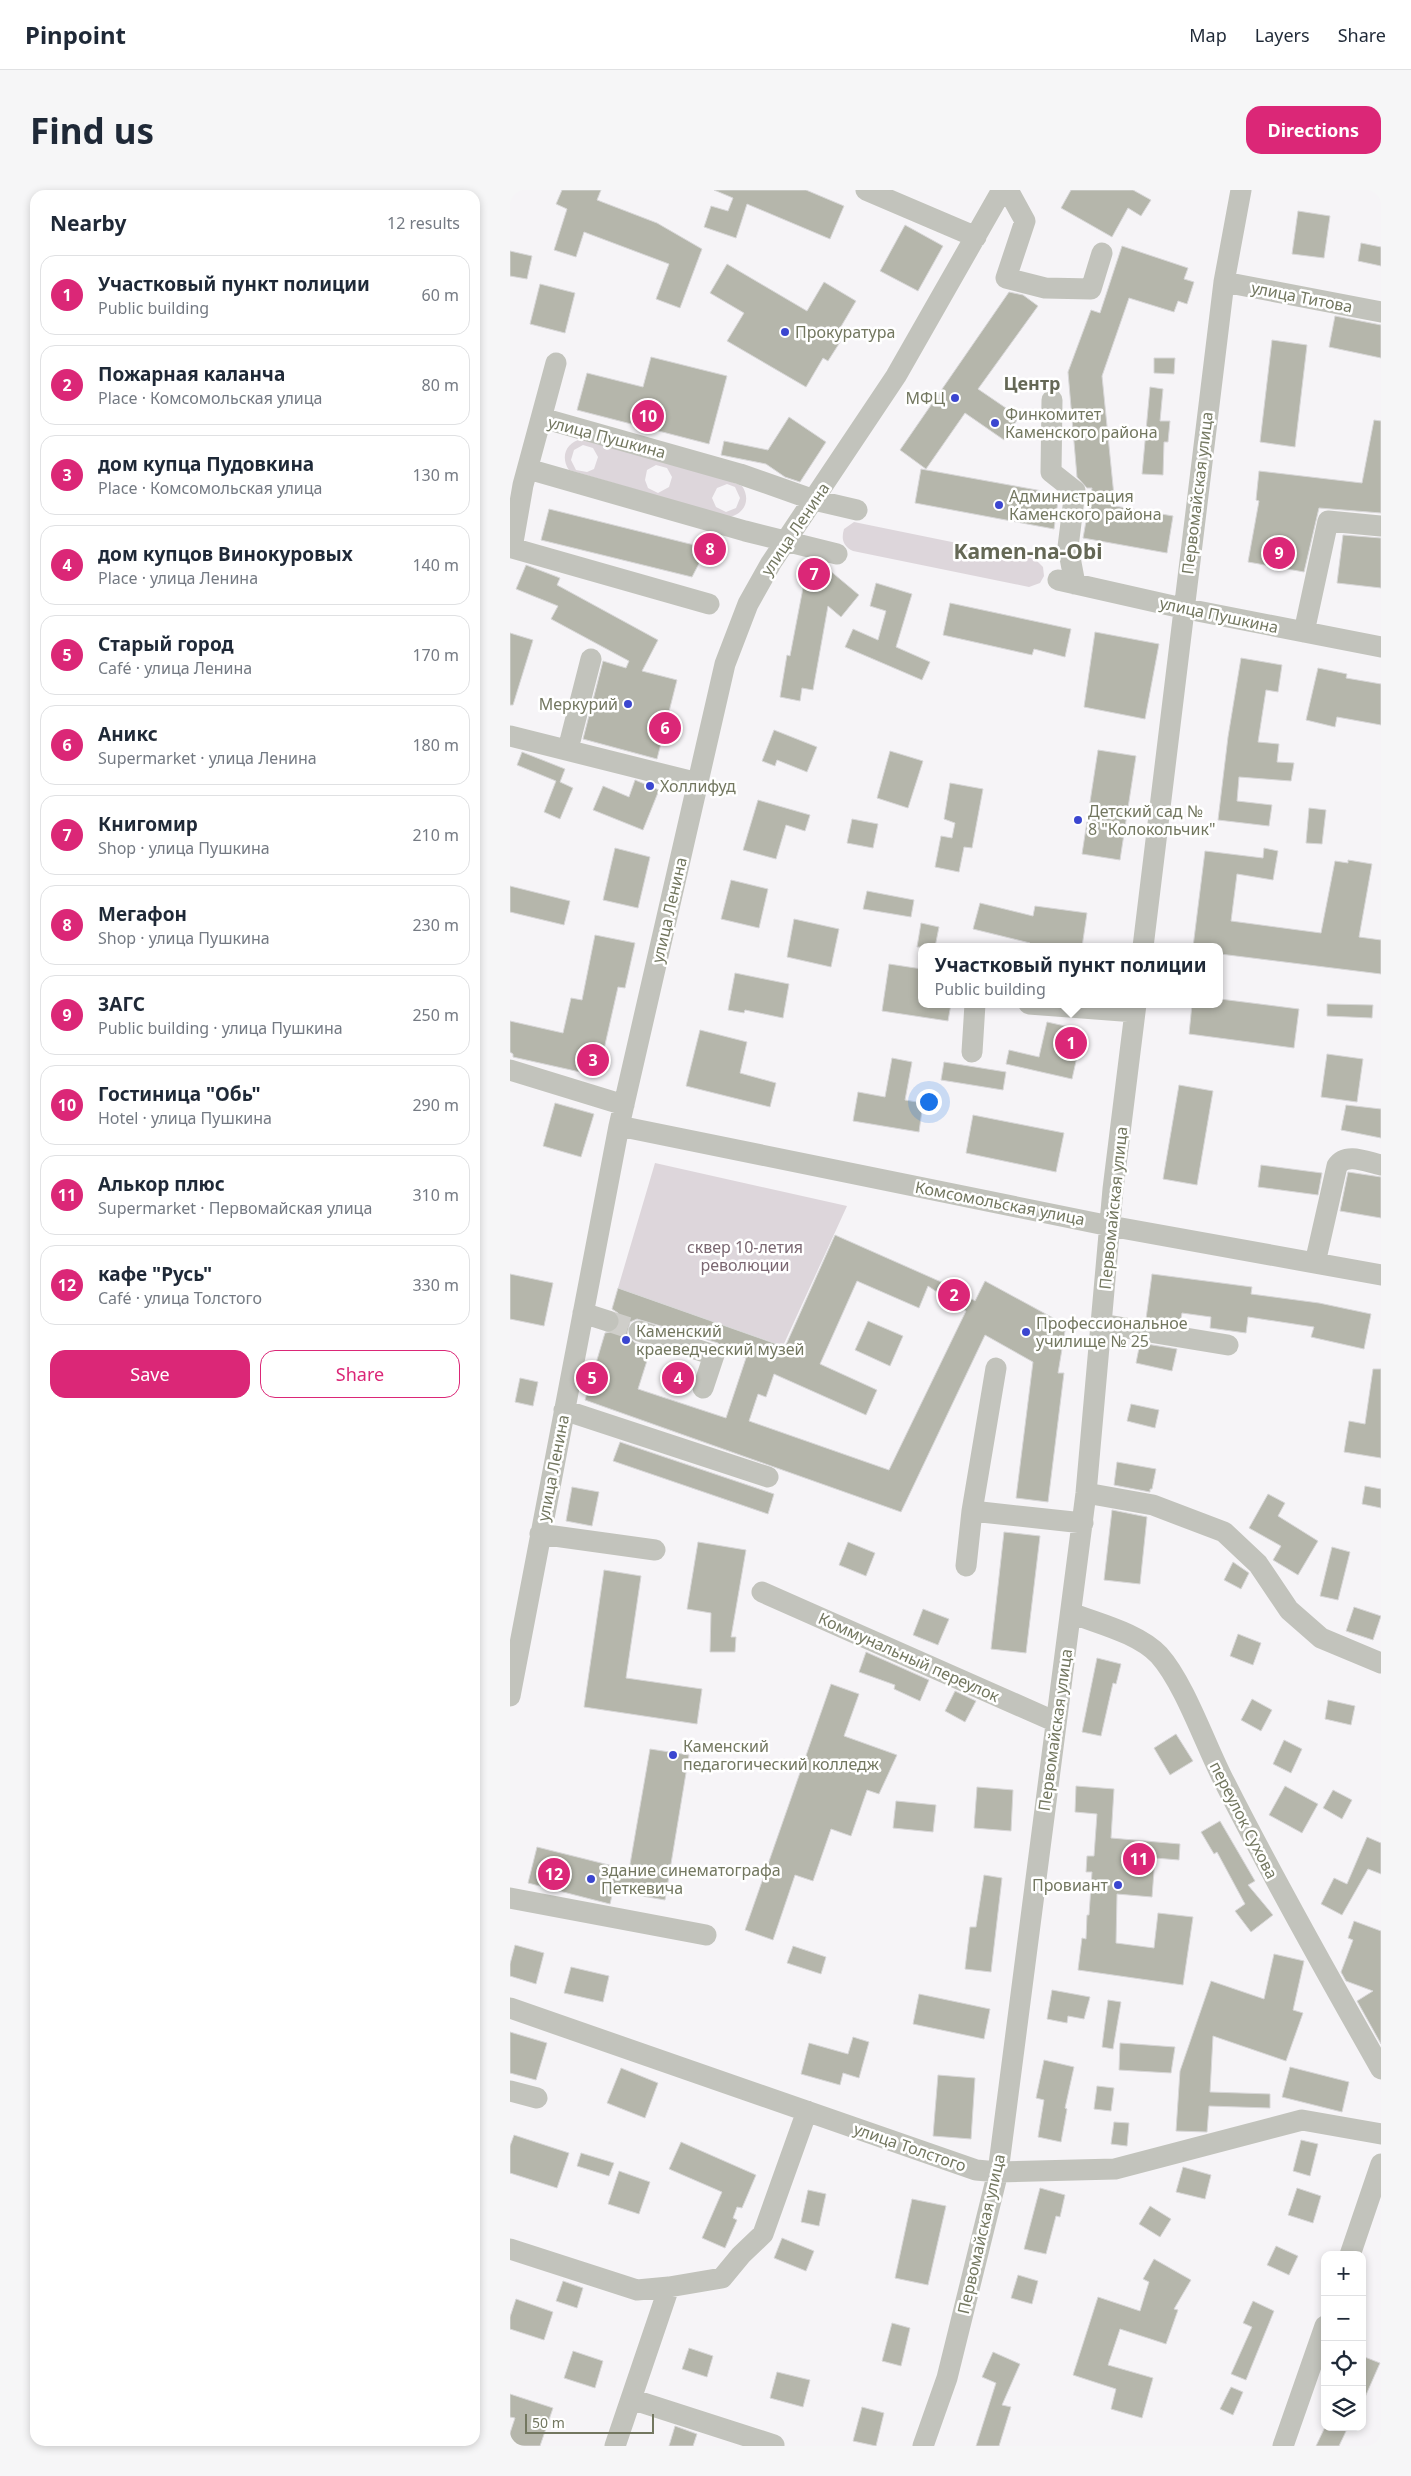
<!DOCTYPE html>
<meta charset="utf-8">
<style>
body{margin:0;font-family:"Noto Sans",sans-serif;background:#f6f6f7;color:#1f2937}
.controls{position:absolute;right:15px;bottom:15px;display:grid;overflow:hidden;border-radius:10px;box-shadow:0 2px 8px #0003}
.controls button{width:45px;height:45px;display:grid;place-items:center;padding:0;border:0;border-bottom:1px solid #e0e1e3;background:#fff;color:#1f2937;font:25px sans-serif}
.scale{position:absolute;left:15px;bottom:12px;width:129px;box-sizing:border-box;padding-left:5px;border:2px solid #737760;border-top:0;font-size:14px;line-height:18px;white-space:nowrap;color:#737760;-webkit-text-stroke:4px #fff;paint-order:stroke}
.you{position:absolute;left:418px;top:911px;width:18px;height:18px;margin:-12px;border:4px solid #fff;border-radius:50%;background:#1a73e8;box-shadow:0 0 0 8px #1a73e833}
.badge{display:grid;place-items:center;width:32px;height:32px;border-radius:50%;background:#db2777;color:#fff;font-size:16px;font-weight:700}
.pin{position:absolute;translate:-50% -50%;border:2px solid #fff;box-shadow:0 1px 5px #0006}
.popup{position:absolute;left:408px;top:753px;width:305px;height:65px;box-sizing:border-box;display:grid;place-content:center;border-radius:10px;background:#fff;filter:drop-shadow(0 1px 4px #0005);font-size:16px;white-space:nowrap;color:#747a83}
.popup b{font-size:19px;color:#1f2937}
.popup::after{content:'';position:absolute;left:50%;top:100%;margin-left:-10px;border:10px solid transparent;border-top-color:#fff}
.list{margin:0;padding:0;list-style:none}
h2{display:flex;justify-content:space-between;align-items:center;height:65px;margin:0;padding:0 20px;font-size:21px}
h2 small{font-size:16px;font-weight:400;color:#747a83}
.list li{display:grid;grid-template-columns:32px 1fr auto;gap:15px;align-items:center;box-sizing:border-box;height:80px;margin:0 10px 10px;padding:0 10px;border:1px solid #e0e1e3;border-radius:15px}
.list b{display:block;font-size:19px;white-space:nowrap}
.list p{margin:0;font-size:16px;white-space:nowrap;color:#747a83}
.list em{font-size:16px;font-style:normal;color:#747a83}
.actions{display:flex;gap:10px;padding:15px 20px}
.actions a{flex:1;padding:11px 0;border:1px solid #db2777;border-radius:15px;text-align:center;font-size:18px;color:#db2777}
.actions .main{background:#db2777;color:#fff}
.icon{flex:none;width:28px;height:28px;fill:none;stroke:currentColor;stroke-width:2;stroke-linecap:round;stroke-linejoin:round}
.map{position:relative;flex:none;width:871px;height:2256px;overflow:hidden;border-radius:15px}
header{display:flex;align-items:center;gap:30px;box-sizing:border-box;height:70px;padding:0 25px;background:#fff;border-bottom:1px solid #e0e1e3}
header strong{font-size:24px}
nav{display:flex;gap:28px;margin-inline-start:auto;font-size:18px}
.intro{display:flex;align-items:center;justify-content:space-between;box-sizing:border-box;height:120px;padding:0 30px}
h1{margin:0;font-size:35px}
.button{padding:12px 22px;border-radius:15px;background:#db2777;color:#fff;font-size:18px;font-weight:700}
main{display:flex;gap:30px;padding:0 30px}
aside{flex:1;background:#fff;border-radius:15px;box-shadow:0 2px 8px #0003}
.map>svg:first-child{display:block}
</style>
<header>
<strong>Pinpoint</strong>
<nav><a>Map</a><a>Layers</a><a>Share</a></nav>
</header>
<div class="intro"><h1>Find us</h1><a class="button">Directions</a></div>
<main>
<aside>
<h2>Nearby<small>12 results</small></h2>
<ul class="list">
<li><span class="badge">1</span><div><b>Участковый пункт полиции</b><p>Public building</p></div><em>60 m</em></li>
<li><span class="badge">2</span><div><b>Пожарная каланча</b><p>Place · Комсомольская улица</p></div><em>80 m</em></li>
<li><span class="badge">3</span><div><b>дом купца Пудовкина</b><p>Place · Комсомольская улица</p></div><em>130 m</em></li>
<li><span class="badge">4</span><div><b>дом купцов Винокуровых</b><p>Place · улица Ленина</p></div><em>140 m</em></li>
<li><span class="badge">5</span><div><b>Старый город</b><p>Café · улица Ленина</p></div><em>170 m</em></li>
<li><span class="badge">6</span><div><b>Аникс</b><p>Supermarket · улица Ленина</p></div><em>180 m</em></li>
<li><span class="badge">7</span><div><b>Книгомир</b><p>Shop · улица Пушкина</p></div><em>210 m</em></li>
<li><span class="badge">8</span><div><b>Мегафон</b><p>Shop · улица Пушкина</p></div><em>230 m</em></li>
<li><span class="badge">9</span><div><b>ЗАГС</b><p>Public building · улица Пушкина</p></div><em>250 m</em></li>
<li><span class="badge">10</span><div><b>Гостиница &quot;Обь&quot;</b><p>Hotel · улица Пушкина</p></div><em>290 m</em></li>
<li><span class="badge">11</span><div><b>Алькор плюс</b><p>Supermarket · Первомайская улица</p></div><em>310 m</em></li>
<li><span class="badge">12</span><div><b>кафе &quot;Русь&quot;</b><p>Café · улица Толстого</p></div><em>330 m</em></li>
</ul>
<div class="actions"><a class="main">Save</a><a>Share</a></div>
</aside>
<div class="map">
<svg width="871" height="2256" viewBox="0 0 871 2256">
<rect width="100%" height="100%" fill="#f6f4f7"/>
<path fill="#ddd6db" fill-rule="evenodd" d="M72,249L201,284L232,296C241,309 235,324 219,327L59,280C50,267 56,252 72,249ZM73,255L83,258L88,267L84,279L77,282L66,280L61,270L64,260ZM146,275L157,278L162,287L159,297L148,303L138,298L135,290L137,280ZM217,294L225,297L230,308L226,318L216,322L206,317L202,308L207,298Z
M344,332L525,369L533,377L534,386L530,393L519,397L343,361C333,356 331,349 334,339Z
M145,973L337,1016L273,1156L108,1098Z"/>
<path fill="#b5b6ab" stroke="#d8d7d8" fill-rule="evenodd" d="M52,0H91L87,10L147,33L192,59L170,118L146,109L159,74L74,42L66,67L44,60L57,19L46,14Z
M204,0H296L334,16L320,49L237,14L226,48L194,37L201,16L218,21L223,8Z
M561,0H623L641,10L631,26L618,18L602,47L551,18Z
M788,21L820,26L814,68L782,64Z
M395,35L433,56L408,101L370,81Z
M851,53L871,57V76L848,71Z
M612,56L678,78L674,89L684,92L677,114L668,111L664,122L619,108L592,186L605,316L663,326L657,363L573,348L582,298H577L567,287L558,182L581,120L590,123Z
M0,61L22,66L17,89L0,86Z
M217,74L297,121L314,92L346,111L326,145L332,149L318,171L313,168L296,197L217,151L234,123L200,103Z
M30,94L65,103L55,143L20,134Z
M499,102L513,105L528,116L468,199L509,227L494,250L455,223L416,279L390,260Z
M825,126L871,135V168L819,157Z
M762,150L797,155L785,257L750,252Z
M141,167L217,186L199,254L67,220L77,183L133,197Z
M644,168H665L664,184L644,183Z
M640,197L653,199L650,231H660L658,252H654L653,285L632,284Z
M279,227L316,252L290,292L275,287L256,274L211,265L214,251L258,260Z
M864,230L871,231V323L809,318L794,382L738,372L749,311L746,310L749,281L852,293Z
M411,279L549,304L544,339L405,313Z
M39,319L176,353L197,358L182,387L31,350Z
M833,345L871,348V398L827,393Z
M312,374L349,405L331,427L318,416L303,500L292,498L290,511L270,507L277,465L280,466L293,398Z
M16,375L50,388L47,395L148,450L132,481L167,490L147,569L73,549L93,471L116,478L119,471L41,429L48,416L6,399Z
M366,393L402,404L386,457L420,472L412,490L335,457L343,439L368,450L376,421L360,416Z
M440,413L561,439L555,467L524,459L522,465L433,445Z
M585,442L649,454L635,529L574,517Z
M0,443L23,450L3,515H0Z
M731,468L772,475L768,502L756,500L748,552L769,554L767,572L784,573L781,591L729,587L727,611L762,615L759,636L708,630L718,547Z
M808,478L837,484L836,488L871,494V535L827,527L825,537L796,530Z
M264,540L307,557L297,582L267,570L265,576L252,571Z
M588,560L626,566L610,670L572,664Z
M380,561L413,571L398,618L367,608Z
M12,562L55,579L50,592L63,598L50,629L34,622L46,591L7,575Z
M125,590L149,600L133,640L83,620L93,596L119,607Z
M440,593L473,599L462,658L454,657L449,682L425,677L431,646L442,648L445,633L434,629Z
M248,610L300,625L295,641L276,635L266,669L233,660Z
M799,618L816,620L812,654L796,653Z
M342,629L368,634L363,658L337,653Z
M105,658L140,667L128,718L93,710Z
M754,658L768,661L763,690L727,684L721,731L811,743L825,671L838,673V670L862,674L849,747L871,750V784L710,764V757H683L695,661L753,668Z
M221,690L258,699L249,738L211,729Z
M0,696L60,711L54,735L0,722Z
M357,701L404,710L401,727L353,719Z
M470,713L523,726L525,716L577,723L572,757H519L520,753L463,739Z
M284,729L329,739L321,777L277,767Z
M411,733L429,737L425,757H407Z
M85,745L125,753L115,798L108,797L88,886L3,867V864L0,862V831L53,843L61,808L72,810Z
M379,774L412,779V814H441L438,831L372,821Z
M225,783L279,794L273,828L235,820L234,823L218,820Z
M710,809L789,819L784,858L679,844L682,814H710Z
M817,814L863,815L862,828L817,826Z
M537,832L573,840L562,889L496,874L499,860L529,867Z
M190,840L237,852L230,883L266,893L260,917L176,896Z
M817,864L853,869L847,912L811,907Z
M382,868L402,872L395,910L413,913L409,942L343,931L348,902L375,907Z
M434,872L496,882L493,900L431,890Z
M669,895L703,901L687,995L653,989Z
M45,913L84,924L71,967L33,956Z
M836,915L871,919V948L831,940Z
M463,925L554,943L546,982L456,963Z
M751,975L812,983L808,1005L748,997Z
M838,982L871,987V1028L830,1021Z
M325,1045L447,1099L465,1111L475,1091L556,1135L548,1183H554L538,1312L506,1308L523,1172L475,1145L391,1322L75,1210L95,1143L106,1141L110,1134L108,1123L102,1119L108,1098L275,1157ZM347,1091L409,1118L418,1096L456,1121L379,1280L239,1231L248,1204L256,1207L264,1184L356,1225L367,1200L310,1174ZM127,1129L208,1153L216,1161L236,1168L216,1228L128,1199L141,1158L125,1153L117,1144L120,1132Z
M0,1084L43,1093L34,1136L0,1129Z
M642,1084L742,1097L741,1104L809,1113L861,1124L854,1159L801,1147L804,1137L738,1127L736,1143L700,1138L701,1127L672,1123L670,1134L636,1129Z
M358,1131L393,1146L380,1176L345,1160Z
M630,1153L667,1159L662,1181L626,1173Z
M863,1179H871V1268L834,1262L839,1231L855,1234Z
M10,1188L28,1192L23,1216L5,1212Z
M621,1214L649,1220L645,1238L617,1231Z
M110,1252L264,1304L258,1324L103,1271Z
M607,1272L646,1279L642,1299H640V1302L604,1295Z
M855,1296L871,1299V1318L852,1314Z
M62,1297L89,1302L82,1336L56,1331Z
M758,1304L775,1313L768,1326L808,1351L788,1385L763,1370L771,1356L739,1338Z
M602,1320L637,1327L630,1394L594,1390Z
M494,1342L530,1346L516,1463L481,1459Z
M188,1352L236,1360L221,1447H226L225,1462H200L201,1423L177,1419Z
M338,1352L365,1363L356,1386L329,1375Z
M822,1357L840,1362L828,1410L810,1406Z
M723,1372L739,1383L731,1399L714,1390Z
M94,1380L131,1386L116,1488L192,1499L187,1534L74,1517Z
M844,1417L871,1426L863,1450L836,1441Z
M413,1419L439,1429L428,1455L403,1445Z
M728,1444L751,1453L743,1475L720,1466Z
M356,1462L419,1490L410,1511L384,1499L385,1495L349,1482Z
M587,1468L611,1474L606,1494L603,1493L591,1546L572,1542Z
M321,1494L349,1504L334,1546L387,1565L369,1604L357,1600L341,1646L321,1639L303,1691L285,1685L263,1750L235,1740Z
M445,1501L466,1511L455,1532L435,1521Z
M742,1509L762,1520L751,1541L731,1530Z
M818,1510L845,1516L841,1535L815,1529Z
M666,1544L683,1571L660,1585L644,1558Z
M774,1550L792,1559L781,1583L763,1574Z
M140,1559L179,1565L155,1710L103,1701L100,1714L18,1693L27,1657L119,1680Z
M566,1596L604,1599L601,1648L670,1654L669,1670L645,1668L642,1707L607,1704L606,1753L644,1758L648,1723L683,1727L673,1795L568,1780L572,1748L576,1749L577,1725H579L582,1682H576L577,1666H584L587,1624L565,1622Z
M775,1596L808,1614L792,1643L759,1625Z
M467,1597L503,1600L501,1641L464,1638Z
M823,1600L842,1610L832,1629L813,1618Z
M386,1611L426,1615L423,1642L383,1638Z
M710,1631L745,1691L738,1695L763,1725L741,1742L725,1721L735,1714L707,1662L704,1664L691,1642Z
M857,1647L871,1653V1684L858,1679L832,1725L811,1714L824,1688L837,1694Z
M474,1685L492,1688L481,1782L455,1779L460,1737H466Z
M844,1731L871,1741V1854L847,1811L863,1801L836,1791L831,1782L843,1750L838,1748Z
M5,1755L34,1763L26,1794L0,1786V1774Z
M283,1756L316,1767L311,1784L277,1773Z
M764,1764L794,1771L783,1820L793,1823L776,1871L703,1846L700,1902L760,1904V1918L699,1916L697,1942L666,1941L670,1881L701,1791L754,1809Z
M61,1777L99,1786L93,1812L54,1803Z
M542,1800L580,1807L574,1829L558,1826L557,1833L537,1829Z
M409,1804L480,1819L474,1849L403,1834Z
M598,1810L611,1812L603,1859L592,1857Z
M0,1842L37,1853L26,1890L0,1883Z
M343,1847L359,1852L349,1888L333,1883L330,1895L291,1884L299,1853L338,1864Z
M610,1853L665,1857L661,1883L609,1880Z
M534,1870L564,1877L555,1918L557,1919L551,1952L528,1947L534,1910L526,1908Z
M780,1877L839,1892L832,1922L772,1907Z
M111,1878L148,1893L135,1928L97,1913Z
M428,1885L465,1888L461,1949L423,1946Z
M587,1896L604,1898L601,1921L584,1919Z
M604,1932L619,1933L617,1956L601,1954Z
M4,1945L59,1963L47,1998L0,1983V1956Z
M791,1950L808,1954L800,1986L783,1981Z
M171,1952L246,1985L232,2018L227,2017L223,2028L227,2030L215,2058L192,2048L212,2002L159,1979Z
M71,1963L104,1973L99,1986L67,1976Z
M673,1977L701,1985L695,2009L666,2002Z
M109,1981L140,1992L129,2024L98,2014Z
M530,1998L555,2005L550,2027L546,2026L536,2064L514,2059Z
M787,1998L811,2006L803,2033L778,2025Z
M298,2000L316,2004L309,2036L291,2032Z
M402,2009L436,2016L418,2095L385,2088Z
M640,2016L661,2029L650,2047L629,2034Z
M272,2048L304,2061L296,2081L264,2068Z
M766,2056L788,2066L779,2085L757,2075Z
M644,2069L681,2090L664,2119L668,2120L656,2154L610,2139L598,2175L643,2188L632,2228L601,2219L606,2199L563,2185L588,2107L630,2121L639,2092L633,2089Z
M508,2085L528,2091L522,2114L501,2108Z
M53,2091L73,2098L67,2118L46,2111Z
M6,2109L43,2122L34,2150L0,2139V2127Z
M743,2111L764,2121L736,2190L721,2184L742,2137L733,2133Z
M382,2133L400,2138L391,2176L372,2171Z
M179,2158L203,2166L197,2187L172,2179Z
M63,2161L93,2171L85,2198L54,2188Z
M483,2162L510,2174L492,2215L501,2217L489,2256H466L486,2193L472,2187Z
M852,2166L870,2173L852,2214Z
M267,2182L300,2190L293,2217L260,2208Z
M721,2197L733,2202L723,2225L710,2219Z
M0,2204L43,2218L30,2256H0V2243L5,2228L0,2227Z
M352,2217L374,2223L366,2256L343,2251Z
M165,2236L187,2244L183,2256H159Z
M815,2237H838L829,2256H806Z"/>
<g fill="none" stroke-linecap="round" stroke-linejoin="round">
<path stroke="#cfceca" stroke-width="21" stroke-dasharray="21 11" stroke-linecap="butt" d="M98,1131L129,1141"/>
<path stroke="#c2c3bc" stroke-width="21" d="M356,0L466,47
M498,0L515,31L496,88L535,98L581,99L592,63
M714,92L871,122
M46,173L13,295L2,358L199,414
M542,210L541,282L565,301L558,357L565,394
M32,228L230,284L304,310L347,320
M18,279L235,341L327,364
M548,390L672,418L871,457
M794,442L818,331L871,336
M0,546L188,593
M58,559L81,469
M633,757L714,92L731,0
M519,814L625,822
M462,862L465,814
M0,880L114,915
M109,936L600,1036L871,1085
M805,1073L827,976C836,962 857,972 871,975
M73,1123L98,1131
M591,1134L718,1155
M129,1141L204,1165L193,1198
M486,1178L462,1321L573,1333
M54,1220L258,1287
M576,1303L643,1315L714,1342L748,1374L779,1420L811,1448L871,1473
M30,1344L145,1360
M456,1376L462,1321
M252,1402L546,1532
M561,1423C589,1434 628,1443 649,1465C675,1494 696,1557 715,1593C764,1690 817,1784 871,1879
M0,1506L109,936L215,474L238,414L261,373L386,186L492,0
M0,1708L196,1745
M0,1818L466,1980L488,1982L605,1979L792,1930L871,1944
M0,1901L27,1908
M0,2059L127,2100L159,2097L212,2088L231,2065L253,2044L297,1921
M840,2065L871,1974
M121,2209L264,2255
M105,2256L159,2097
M413,2256L437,2188L488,1982L576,1303L603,999L626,814
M773,2256L815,2136"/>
</g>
<g fill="#3b46d0" stroke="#fff" stroke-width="2">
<circle cx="275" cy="142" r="5"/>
<circle cx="445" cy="208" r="5"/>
<circle cx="485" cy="233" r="5"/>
<circle cx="489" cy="315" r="5"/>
<circle cx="118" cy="514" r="5"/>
<circle cx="140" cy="596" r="5"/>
<circle cx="568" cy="630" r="5"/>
<circle cx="516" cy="1142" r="5"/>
<circle cx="116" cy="1150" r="5"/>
<circle cx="163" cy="1565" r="5"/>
<circle cx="81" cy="1689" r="5"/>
<circle cx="608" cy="1695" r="5"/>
</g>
<g text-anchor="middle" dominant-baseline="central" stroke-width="5" stroke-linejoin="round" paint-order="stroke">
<g font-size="16" fill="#737760" stroke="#fff">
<text transform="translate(792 107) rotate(11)">улица Титова</text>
<text transform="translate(97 247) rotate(15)">улица Пушкина</text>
<text transform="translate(687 303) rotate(-83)">Первомайская улица</text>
<text transform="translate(285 339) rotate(-56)">улица Ленина</text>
<text transform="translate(709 425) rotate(12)">улица Пушкина</text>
<text transform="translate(159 720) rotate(-77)">улица Ленина</text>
<text transform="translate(490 1013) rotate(11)">Комсомольская улица</text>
<text transform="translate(603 1018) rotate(-84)">Первомайская улица</text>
<text transform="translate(43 1278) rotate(-79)">улица Ленина</text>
<text transform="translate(399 1467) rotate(24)">Коммунальный переулок</text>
<text transform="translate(545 1540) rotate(-82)">Первомайская улица</text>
<text transform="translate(734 1630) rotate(63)">переулок Сухова</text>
<text transform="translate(400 1957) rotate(19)">улица Толстого</text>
<text transform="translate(471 2044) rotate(-77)">Первомайская улица</text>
</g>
<g font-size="16" fill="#737760" stroke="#fff" text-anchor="start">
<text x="285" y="142">Прокуратура</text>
<text x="435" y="208" text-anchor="end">МФЦ</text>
<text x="495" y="224">Финкомитет<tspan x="495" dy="18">Каменского района</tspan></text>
<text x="499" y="306">Администрация<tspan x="499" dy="18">Каменского района</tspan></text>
<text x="108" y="514" text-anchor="end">Меркурий</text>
<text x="150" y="596">Холлифуд</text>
<text x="578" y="621">Детский сад №<tspan x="578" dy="18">8 "Колокольчик"</tspan></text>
<text x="526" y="1133">Профессиональное<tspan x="526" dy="18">училище № 25</tspan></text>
<text x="126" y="1141">Каменский<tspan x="126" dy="18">краеведческий музей</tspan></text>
<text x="173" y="1556">Каменский<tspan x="173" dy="18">педагогический колледж</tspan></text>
<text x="91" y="1680">здание синематографа<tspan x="91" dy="18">Петкевича</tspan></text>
<text x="598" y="1695" text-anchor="end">Провиант</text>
</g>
<g font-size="16" fill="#7a6771" stroke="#fff">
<text x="235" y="1057">сквер 10-летия<tspan x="235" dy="18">революции</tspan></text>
</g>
<g font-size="18" font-weight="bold" fill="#656856" stroke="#fff">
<text x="522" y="193">Центр</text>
</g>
<g font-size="21" font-weight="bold" fill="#656856" stroke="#fff">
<text x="518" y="361">Kamen-na-Obi</text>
</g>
</g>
</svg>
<div class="controls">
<button>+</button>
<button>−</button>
<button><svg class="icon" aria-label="locate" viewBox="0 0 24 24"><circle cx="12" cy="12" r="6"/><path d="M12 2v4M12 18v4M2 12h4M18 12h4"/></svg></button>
<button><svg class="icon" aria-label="layers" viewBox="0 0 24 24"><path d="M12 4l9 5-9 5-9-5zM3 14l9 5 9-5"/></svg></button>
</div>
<div class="scale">50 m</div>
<div class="you"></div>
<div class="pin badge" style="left:561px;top:853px">1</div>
<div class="popup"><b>Участковый пункт полиции</b>Public building</div>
<div class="pin badge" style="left:444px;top:1105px">2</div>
<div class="pin badge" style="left:83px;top:870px">3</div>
<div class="pin badge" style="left:168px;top:1188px">4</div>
<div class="pin badge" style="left:82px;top:1188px">5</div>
<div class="pin badge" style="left:155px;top:538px">6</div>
<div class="pin badge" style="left:304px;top:384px">7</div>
<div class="pin badge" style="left:200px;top:359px">8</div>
<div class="pin badge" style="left:769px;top:363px">9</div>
<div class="pin badge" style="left:138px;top:226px">10</div>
<div class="pin badge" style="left:629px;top:1669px">11</div>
<div class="pin badge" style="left:44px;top:1684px">12</div>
</div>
</main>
